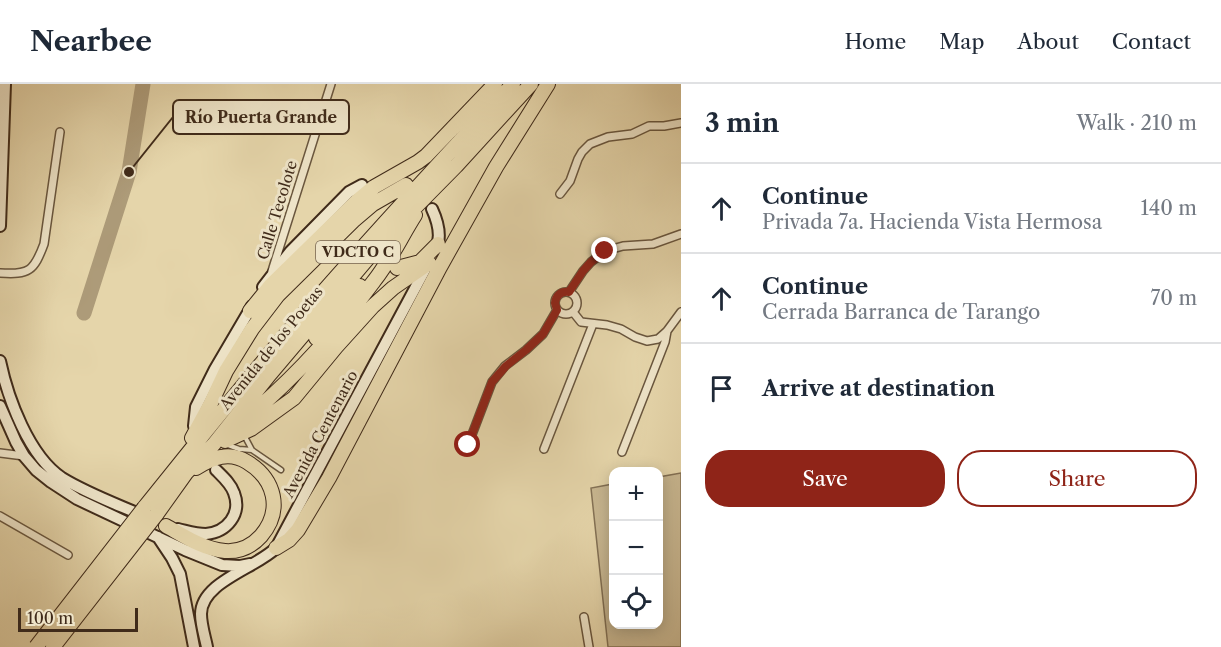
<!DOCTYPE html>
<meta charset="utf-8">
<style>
body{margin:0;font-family:"Libre Caslon Text",serif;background:#f2f2f3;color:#1f2937}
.controls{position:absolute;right:18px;bottom:18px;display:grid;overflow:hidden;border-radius:12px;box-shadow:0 3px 15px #0003}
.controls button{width:54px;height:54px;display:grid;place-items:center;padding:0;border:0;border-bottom:2px solid #e0e1e3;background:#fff;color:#1f2937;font:30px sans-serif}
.scale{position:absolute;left:18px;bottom:15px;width:120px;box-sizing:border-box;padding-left:6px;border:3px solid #402b1a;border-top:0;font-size:16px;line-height:21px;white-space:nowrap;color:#402b1a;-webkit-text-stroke:4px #eee4c8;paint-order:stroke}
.stop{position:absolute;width:18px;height:18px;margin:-14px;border:4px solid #8f2418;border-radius:50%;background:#fff}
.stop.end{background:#8f2418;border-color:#fff;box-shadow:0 2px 6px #0008}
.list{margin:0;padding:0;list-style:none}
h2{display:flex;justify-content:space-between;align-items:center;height:78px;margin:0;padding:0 24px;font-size:26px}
h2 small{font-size:20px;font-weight:400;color:#747a83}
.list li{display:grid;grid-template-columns:39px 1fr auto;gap:18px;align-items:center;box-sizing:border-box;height:90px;padding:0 24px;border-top:2px solid #e0e1e3}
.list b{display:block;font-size:22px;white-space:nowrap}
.list p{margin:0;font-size:20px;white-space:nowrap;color:#747a83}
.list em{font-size:20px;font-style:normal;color:#747a83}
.actions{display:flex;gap:12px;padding:18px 24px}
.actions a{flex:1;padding:14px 0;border:2px solid #8f2418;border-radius:24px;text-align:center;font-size:21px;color:#8f2418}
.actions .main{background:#8f2418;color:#fff}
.icon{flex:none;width:33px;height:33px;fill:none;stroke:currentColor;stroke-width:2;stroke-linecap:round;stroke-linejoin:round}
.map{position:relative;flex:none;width:681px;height:563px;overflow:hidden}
header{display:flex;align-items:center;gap:36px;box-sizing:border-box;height:84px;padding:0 30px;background:#fff;border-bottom:2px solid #e0e1e3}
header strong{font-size:28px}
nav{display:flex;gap:33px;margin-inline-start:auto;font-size:21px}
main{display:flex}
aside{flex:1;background:#fff}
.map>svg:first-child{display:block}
</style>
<header>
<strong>Nearbee</strong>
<nav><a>Home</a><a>Map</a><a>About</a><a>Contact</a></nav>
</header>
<main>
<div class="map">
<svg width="681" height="563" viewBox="0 0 681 563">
<rect width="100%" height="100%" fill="#e5d5aa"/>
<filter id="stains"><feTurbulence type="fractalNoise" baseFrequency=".00333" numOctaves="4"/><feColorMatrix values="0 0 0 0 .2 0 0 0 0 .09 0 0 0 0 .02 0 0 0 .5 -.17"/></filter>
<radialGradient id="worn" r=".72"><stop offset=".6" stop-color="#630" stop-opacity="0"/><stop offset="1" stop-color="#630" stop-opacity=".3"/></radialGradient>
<path fill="#c9b892" stroke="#847256" stroke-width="1.5" d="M681,389V563H608L591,404L613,400L614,540H658L659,393Z"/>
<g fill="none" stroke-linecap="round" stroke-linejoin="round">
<path stroke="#ad9b79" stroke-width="15" d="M84,229L129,88L143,0"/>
<defs>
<path id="service" d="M244,351L252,366
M228,361L239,365L252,366L281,386"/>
<path id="minor" d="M560,110L570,97L578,75L582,68L590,60L608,53L632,50L649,42H664L681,39
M272,187L331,0
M0,189C29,191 34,187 44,160L60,48
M555 219a11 11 0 1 1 22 0a11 11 0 1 1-22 0Z
M569,208L583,187L591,178L605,167L623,162L653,160L681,150
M573,228L581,238L607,241L621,245L635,253L647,257L658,255L667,247L681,228
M468,361L492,298L505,282L526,266L543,250L557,226
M544,365L593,240
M622,368L665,258L667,247
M0,369L24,372
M0,432L68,471
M584,533L589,563"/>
<path id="secondary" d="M432,125C438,138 442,152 436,165
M0,142L5,0
M263,203L290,168L349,108L362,101
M0,277C8,315 29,372 62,394C88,410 119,421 146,433
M0,322L16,358L24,372L36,386L51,398L77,415L185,466L222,481L240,482L250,480
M194,342L196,323L215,285L252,222
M178,445C187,447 196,450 206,450C227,448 242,430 234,409C231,400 223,393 216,386
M158,453L172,474L180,490L194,563
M207,563C205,553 201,541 201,530C201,498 256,484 276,464L427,182"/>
<path id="motorway" d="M397,184L420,178L438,160
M250,227L271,201L356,118L374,103L418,78L426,72L495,0
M316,254L325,243L328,236L360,202
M232,346C285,304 334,251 374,197C390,177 401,153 415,131
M192,354L211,319L226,287L252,245L278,211L353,137L373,120L406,101
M225,357L251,345L294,314L336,263L373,222L393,204L429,179
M144,424C194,362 243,300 295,240C366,158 439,79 513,0
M156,431L186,389L214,360L270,290L385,154L456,82L531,0
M166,442C184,452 203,465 225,467C239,468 251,463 261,452C283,426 275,395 247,378C239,373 231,371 221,373C212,374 204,379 196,384
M276,464L289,456L298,446L329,394L440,183L496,83L548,0"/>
</defs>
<use href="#service" stroke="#69563e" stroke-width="7"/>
<use href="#minor" stroke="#69563e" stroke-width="10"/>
<use href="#secondary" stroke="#402b1a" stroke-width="14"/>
<use href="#motorway" stroke="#402b1a" stroke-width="16"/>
<use href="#service" stroke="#eee4c8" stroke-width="4"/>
<use href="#minor" stroke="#eee4c8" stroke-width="7"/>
<use href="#secondary" stroke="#eee4c8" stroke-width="10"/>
<use href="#motorway" stroke="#e5d5aa" stroke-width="14"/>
<defs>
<path id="motorway-bridge" d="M36,563L144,424
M53,563L156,431"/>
</defs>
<use href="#motorway-bridge" stroke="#402b1a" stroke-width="16" stroke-linecap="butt"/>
<use href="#motorway-bridge" stroke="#e5d5aa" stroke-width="14"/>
</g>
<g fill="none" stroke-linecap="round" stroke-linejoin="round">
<path stroke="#8f2418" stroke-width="8" d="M468,361L492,298L506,282L526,266L543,250L557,226L555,219C556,211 561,207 569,208L583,187L591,178L605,167"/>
</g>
<g text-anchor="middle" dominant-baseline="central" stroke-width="6" stroke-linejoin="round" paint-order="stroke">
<rect fill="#eee4c8" stroke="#74624e" stroke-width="1.5" x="316" y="157" width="84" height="22" rx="4.5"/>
<g font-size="14" font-weight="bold" fill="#402b1a">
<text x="358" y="168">VDCTO C</text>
</g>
<g font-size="15" fill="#402b1a" stroke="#eee4c8">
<text transform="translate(277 126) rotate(-73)">Calle Tecolote</text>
<text transform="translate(271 264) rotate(-51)">Avenida de los Poetas</text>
<text transform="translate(320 350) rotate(-62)">Avenida Centenario</text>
</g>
</g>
<path fill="none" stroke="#402b1a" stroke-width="2" d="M129 88L173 33"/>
<circle fill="#402b1a" stroke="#eee4c8" stroke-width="2" cx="129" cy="88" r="6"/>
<rect fill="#eee4c8" stroke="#402b1a" stroke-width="2" x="173" y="16" width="176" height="34" rx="6"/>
<g font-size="16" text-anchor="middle" font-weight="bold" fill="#402b1a">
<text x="261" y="39">Río Puerta Grande</text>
</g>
<rect width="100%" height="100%" filter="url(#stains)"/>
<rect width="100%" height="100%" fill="url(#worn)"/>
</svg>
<div class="controls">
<button>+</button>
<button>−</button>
<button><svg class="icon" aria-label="locate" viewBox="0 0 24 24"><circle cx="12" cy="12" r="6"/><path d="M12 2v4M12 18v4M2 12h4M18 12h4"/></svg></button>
</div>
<div class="scale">100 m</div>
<div class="stop" style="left:468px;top:361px"></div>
<div class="stop end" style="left:605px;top:167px"></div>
</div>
<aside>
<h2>3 min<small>Walk · 210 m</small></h2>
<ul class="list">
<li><svg class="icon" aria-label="ahead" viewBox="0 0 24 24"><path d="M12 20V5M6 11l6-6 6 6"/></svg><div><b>Continue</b><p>Privada 7a. Hacienda Vista Hermosa</p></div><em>140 m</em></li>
<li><svg class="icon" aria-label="ahead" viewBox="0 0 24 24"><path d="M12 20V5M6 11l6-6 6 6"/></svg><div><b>Continue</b><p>Cerrada Barranca de Tarango</p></div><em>70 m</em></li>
<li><svg class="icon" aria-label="arrive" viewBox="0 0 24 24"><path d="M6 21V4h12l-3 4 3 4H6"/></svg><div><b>Arrive at destination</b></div></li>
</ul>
<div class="actions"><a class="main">Save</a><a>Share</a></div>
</aside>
</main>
